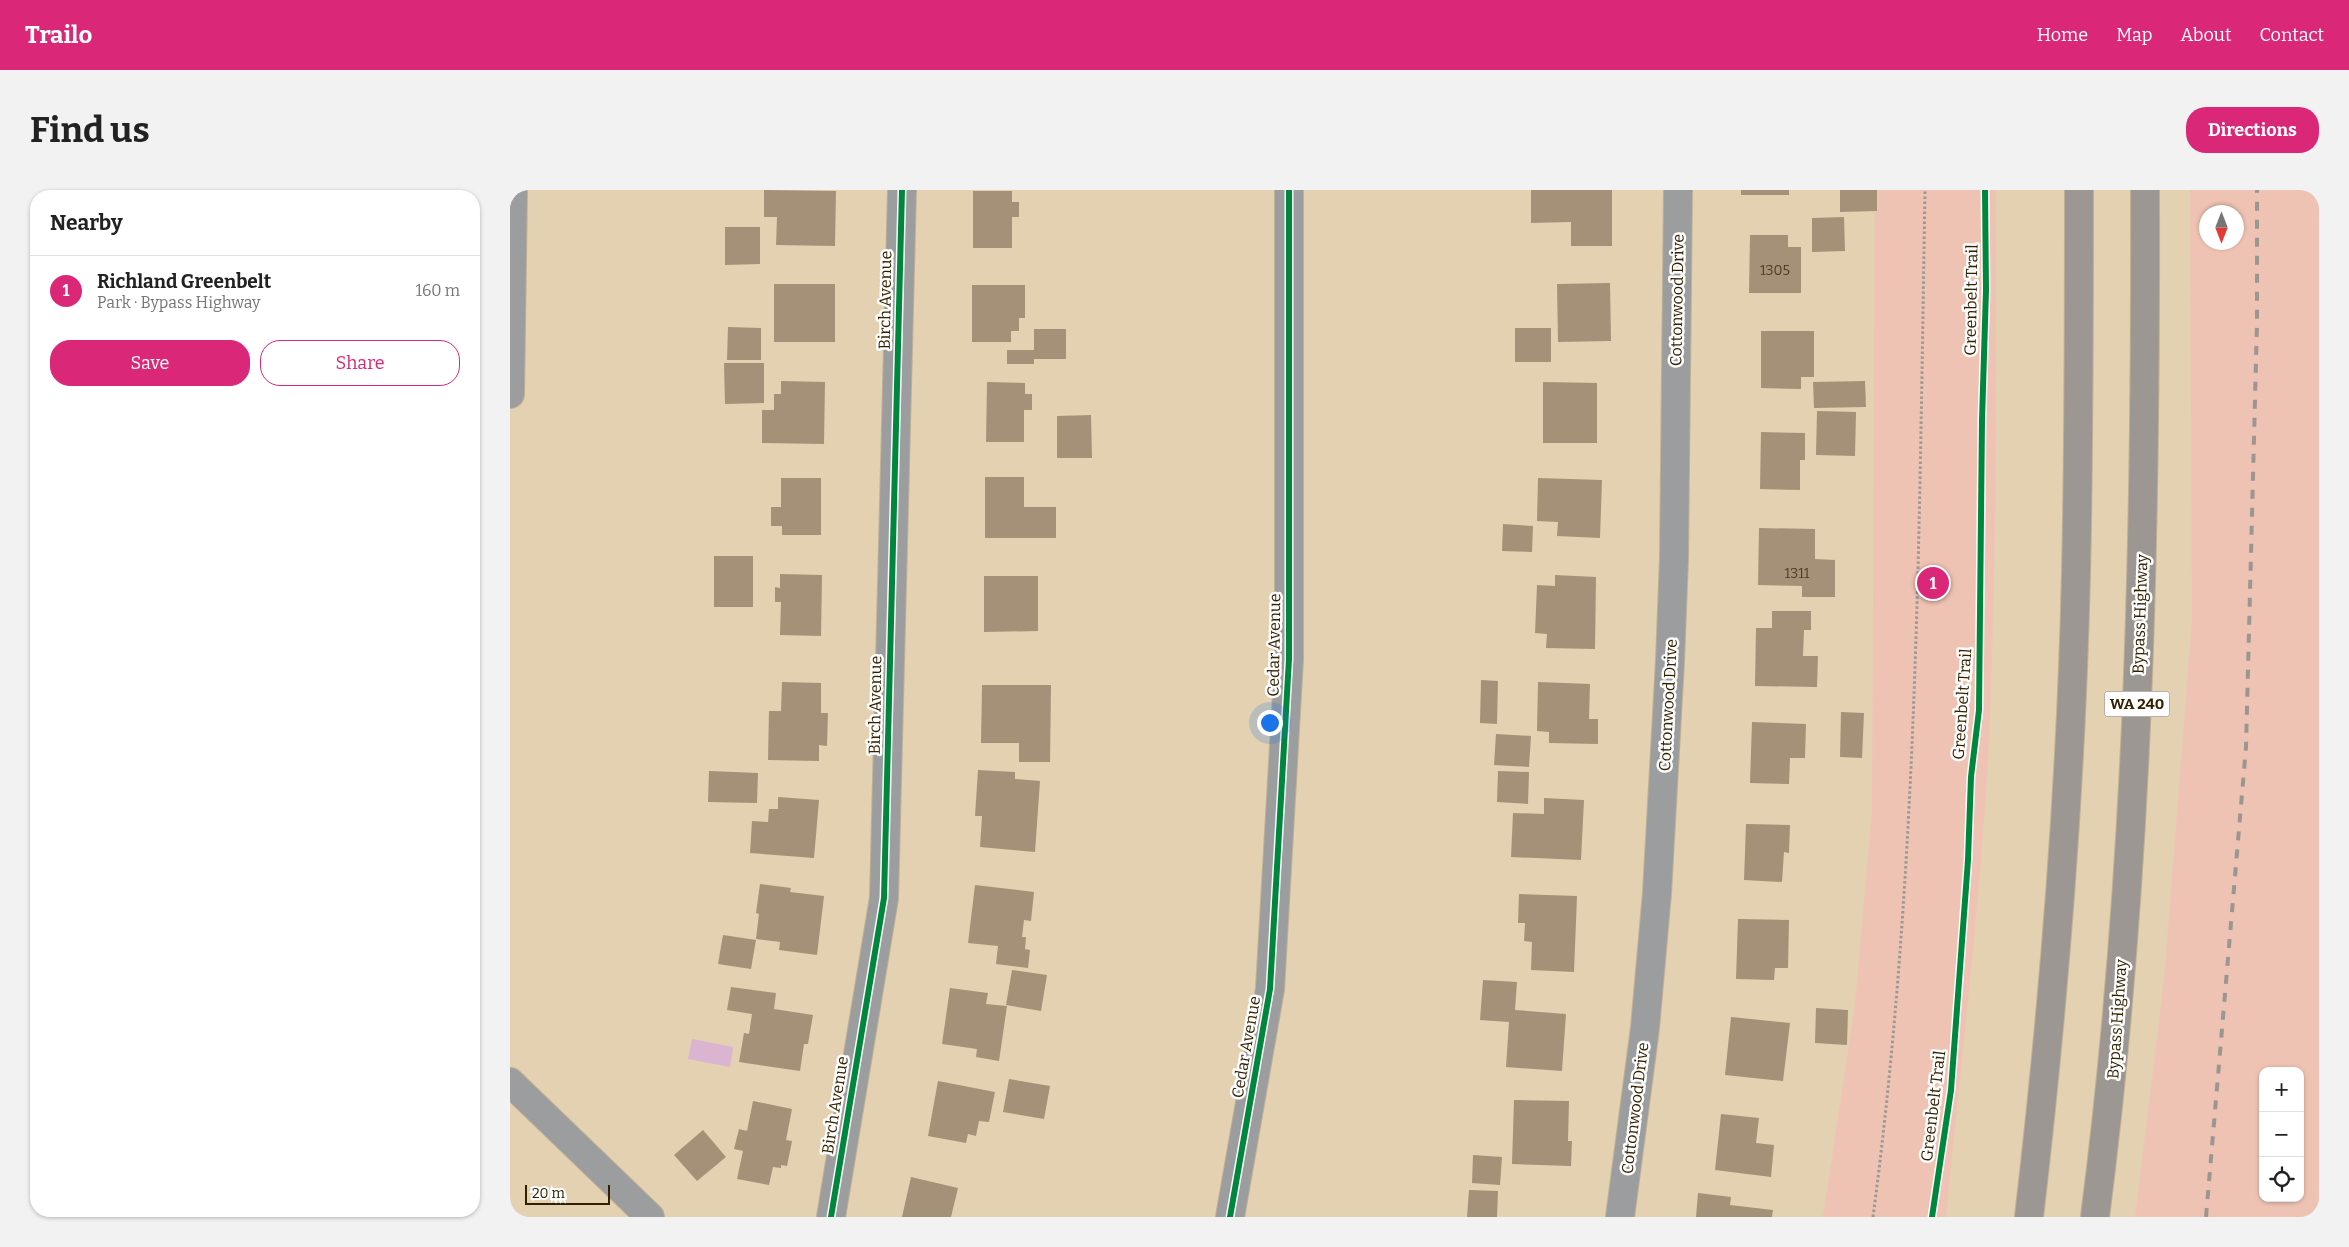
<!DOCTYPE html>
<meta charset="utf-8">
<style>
body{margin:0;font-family:Bitter,serif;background:#f2f2f2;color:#222}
.controls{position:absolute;right:15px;bottom:15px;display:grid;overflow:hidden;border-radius:10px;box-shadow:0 1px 4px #0004}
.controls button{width:45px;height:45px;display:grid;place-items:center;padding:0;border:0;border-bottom:1px solid #e0e0e0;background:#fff;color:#222;font:25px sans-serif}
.compass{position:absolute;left:1689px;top:15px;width:45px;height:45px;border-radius:50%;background:#fff;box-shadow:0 1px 4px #0004;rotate:180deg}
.scale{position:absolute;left:15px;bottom:12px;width:85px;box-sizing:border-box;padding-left:5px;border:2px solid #312100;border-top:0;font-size:14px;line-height:18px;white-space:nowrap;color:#312100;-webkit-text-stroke:4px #fdfdfd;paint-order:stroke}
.you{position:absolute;left:759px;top:532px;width:18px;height:18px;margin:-12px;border:4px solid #fff;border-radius:50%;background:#1a73e8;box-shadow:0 0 0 8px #1a73e833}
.badge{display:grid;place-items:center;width:32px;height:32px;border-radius:50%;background:#db2777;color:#fff;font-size:16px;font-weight:700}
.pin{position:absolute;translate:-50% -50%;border:2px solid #fff;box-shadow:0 1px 5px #0006}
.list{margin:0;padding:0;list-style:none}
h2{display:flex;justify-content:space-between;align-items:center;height:65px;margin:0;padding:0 20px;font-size:21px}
h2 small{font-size:16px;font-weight:400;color:#767676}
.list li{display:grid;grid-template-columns:32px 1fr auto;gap:15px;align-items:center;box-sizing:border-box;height:70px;padding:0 20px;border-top:1px solid #e0e0e0}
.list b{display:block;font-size:19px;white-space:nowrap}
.list p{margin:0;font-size:16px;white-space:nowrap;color:#767676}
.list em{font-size:16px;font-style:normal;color:#767676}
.actions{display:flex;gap:10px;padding:15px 20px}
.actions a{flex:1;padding:11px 0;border:1px solid #db2777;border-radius:20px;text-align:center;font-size:18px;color:#db2777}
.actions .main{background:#db2777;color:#fff}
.icon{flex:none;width:28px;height:28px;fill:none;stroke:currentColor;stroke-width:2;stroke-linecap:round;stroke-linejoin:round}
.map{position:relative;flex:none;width:1809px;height:1027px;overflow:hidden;border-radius:20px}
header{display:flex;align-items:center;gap:30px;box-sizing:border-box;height:70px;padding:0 25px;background:#db2777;color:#fff}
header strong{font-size:24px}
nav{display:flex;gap:28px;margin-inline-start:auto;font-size:18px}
.intro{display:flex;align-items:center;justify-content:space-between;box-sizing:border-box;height:120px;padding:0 30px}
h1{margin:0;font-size:35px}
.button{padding:12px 22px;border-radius:20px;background:#db2777;color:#fff;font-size:18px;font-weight:700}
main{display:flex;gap:30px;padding:0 30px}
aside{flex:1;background:#fff;border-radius:20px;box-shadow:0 1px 4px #0004}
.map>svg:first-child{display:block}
</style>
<header>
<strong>Trailo</strong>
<nav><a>Home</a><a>Map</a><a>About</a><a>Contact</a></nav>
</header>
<div class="intro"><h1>Find us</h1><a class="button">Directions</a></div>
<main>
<aside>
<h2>Nearby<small></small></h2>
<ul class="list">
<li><span class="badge">1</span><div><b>Richland Greenbelt</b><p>Park · Bypass Highway</p></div><em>160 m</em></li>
</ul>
<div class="actions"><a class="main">Save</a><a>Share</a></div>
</aside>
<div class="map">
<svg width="1809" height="1027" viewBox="0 0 1809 1027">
<rect width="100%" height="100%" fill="#e3d1b1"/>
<path fill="#efc3b3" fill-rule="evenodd" d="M1365,0H1486C1486,176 1487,352 1480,527C1473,694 1452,861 1436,1027H1313L1345,814L1362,620Z
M1680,0H1809V1027H1625L1654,790L1682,430ZM1696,22H1726V52H1696ZM1753,881H1790V1008H1753Z"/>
<path fill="#dbb4d2" d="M182,849L223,857L220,877L178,869Z"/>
<path fill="#a59177" d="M254,0L326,1L325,56L266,55L267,27H254Z
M1021,0H1102V56H1061V32L1021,33Z
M1231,0H1279V5H1231Z
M1330,0H1367V21L1330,22Z
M463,1H502V12H509V27H502V58H463Z
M1334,27L1335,61L1302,62V28Z
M215,37H250V74L215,75Z
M1240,45H1278V57H1291V103H1239Z
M1100,93L1101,151L1048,152L1047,94Z
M264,94H325V152H264Z
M462,95H515V128H509V141H501V152H462Z
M218,137L251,138V170H217Z
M1005,138H1041V172H1005Z
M524,139H556V169H524V174H497V160H524Z
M1251,141H1304V187H1291V199L1251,198Z
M214,173H254V213L215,214Z
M271,191L315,192L314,254L252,253V220H264V204H271Z
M1355,191L1356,217L1304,218L1303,192Z
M477,192L515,193V204H522V220H514V252H476Z
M1033,192L1087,193V253H1033Z
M1307,221L1346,222L1345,266L1306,265Z
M581,225L582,268H547V226Z
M1251,242L1295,243V270H1290V300L1250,299Z
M475,287H514V317H546V348H475Z
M271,288H311V345H272V336H261V317H271Z
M1028,288L1092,290L1090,348L1047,346L1048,332L1027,331Z
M993,334L1023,336L1022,362L992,361Z
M1249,338L1305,339V369L1325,370V407H1292V396L1248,395Z
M204,366H243V417H204Z
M270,384L312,385L311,446L270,445L271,412H265V397L270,398Z
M1045,385L1086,387L1085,459L1036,458L1037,444L1025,443L1027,395L1045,396Z
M474,386H528V441L474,442Z
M1262,421H1301V440H1294L1293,466H1308L1307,497L1245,496L1246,438H1262Z
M971,490L988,491L987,534L970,533Z
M272,492L311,493V523H318L317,556L309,555V571L258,570L259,521H271Z
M1028,492L1080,494L1079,529H1088V554L1039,553V542L1027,541Z
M472,495H541L540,572H509V553H471Z
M1331,522L1354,523L1352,568L1330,567Z
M1242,532L1296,534L1295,568H1280L1279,594L1240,593Z
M986,544L1021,546L1019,577L984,575Z
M468,580L505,582V589L530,591L525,662L470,657L472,626H465Z
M199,581L248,583L247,613L198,612Z
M988,581L1019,582L1018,614L987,612Z
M268,607L309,610L304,668L240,663L242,631L258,632L259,619H268Z
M1034,608L1074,610L1071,670L1001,667L1003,623L1034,624Z
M1236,634L1280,635L1279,663L1274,662L1272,692L1234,690Z
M250,694L281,698L280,702L314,706L307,765L269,760L270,752L246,749L249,724L246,723Z
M465,695L524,702L521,731L514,730L512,747H516L515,759L520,760L518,778L486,774L488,756L458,753Z
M1009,704L1067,706L1064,782L1021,780L1022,752L1014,751L1015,733H1008Z
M1228,729L1279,730L1278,778H1265L1264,790L1226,789Z
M213,745L246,750L241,779L208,774Z
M502,780L537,785L531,821L496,815Z
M973,790L1007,792L1005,820L1056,824L1052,881L996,877L999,832L970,830Z
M221,797L266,803L264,819L303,825L298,854H294L290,881L229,872L234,843L239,844L242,824L217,820Z
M440,798L478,803L476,814L497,816L489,871L466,867L467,859L432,854Z
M1306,818L1338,820L1337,855L1305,853Z
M1221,827L1280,833L1273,891L1215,885Z
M499,889L540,896L534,929L493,922Z
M428,891L485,902L479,932L469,931L466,946L458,944L456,953L418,946Z
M1004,910L1059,911L1058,951H1062L1061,976L1002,974Z
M243,911L282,919L276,950L282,951L277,976L271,975V978L263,977L259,995L227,989L233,961L224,959L229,939L237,941Z
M1211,924L1249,928L1246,953L1264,955L1261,987L1205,980Z
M193,940L216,967L187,991L164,965Z
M963,965L992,967L990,995L962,993Z
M401,987L448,998L441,1027H392Z
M959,1000L988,1001L987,1027H957Z
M1188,1003L1221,1007L1220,1015L1263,1020L1262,1027H1186Z"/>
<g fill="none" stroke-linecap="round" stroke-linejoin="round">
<defs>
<path id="minor" d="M0,204L3,0
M0,892L140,1027
M321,1027L374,708L392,0
M720,1027L760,799L779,469V0
M1110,1027L1135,838L1147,703L1160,471L1164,368L1168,0"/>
<path id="highway" d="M1519,1027C1544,813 1561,598 1566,383C1569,255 1569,128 1569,0
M1585,1027C1629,686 1636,343 1635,0"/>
</defs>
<use href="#minor" stroke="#bfb095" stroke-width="30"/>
<use href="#highway" stroke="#bfb095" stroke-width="30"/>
<path stroke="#9a9895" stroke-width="3" stroke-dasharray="2.5 2.5" stroke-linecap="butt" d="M1363,1027C1408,687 1409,343 1415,0"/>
<use href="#minor" stroke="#9c9d9f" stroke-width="28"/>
<use href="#highway" stroke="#9c9792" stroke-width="28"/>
<path stroke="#9b9690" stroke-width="4" stroke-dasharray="9 9" stroke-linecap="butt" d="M1696,1027L1736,557L1747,132V0"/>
<defs>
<path id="cycleway" d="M321,1027L374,708L392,0
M720,1027L760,799L779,469V0
M1422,1027L1441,900L1458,670L1461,587L1469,520L1472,230L1476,100L1475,0"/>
</defs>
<use href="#cycleway" stroke="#fdfdfd" stroke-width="9"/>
<use href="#cycleway" stroke="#00873e" stroke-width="6"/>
</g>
<g text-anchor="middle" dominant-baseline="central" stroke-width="5" stroke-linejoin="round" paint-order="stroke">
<g font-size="14" fill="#4e3d1e">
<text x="1265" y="80">1305</text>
<text x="1287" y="383">1311</text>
</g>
<rect fill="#fdfdfd" stroke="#6e634c" stroke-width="1" x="1594.5" y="501.5" width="65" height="25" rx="4"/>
<g font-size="15" font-weight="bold" fill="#312100">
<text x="1627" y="514">WA 240</text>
</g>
<g font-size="16" fill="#312100" stroke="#fdfdfd">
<text transform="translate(375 110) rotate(-89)">Birch Avenue</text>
<text transform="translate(1167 110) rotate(-89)">Cottonwood Drive</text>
<text transform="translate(1461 110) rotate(-89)">Greenbelt Trail</text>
<text transform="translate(1630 424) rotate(-88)">Bypass Highway</text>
<text transform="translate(764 455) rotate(-89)">Cedar Avenue</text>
<text transform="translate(1452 514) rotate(-86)">Greenbelt Trail</text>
<text transform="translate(365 515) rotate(-89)">Birch Avenue</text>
<text transform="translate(1158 515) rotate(-87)">Cottonwood Drive</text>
<text transform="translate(1607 829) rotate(-86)">Bypass Highway</text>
<text transform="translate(736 857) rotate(-80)">Cedar Avenue</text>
<text transform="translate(325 915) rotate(-81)">Birch Avenue</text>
<text transform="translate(1423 916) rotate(-83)">Greenbelt Trail</text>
<text transform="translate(1125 918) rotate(-83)">Cottonwood Drive</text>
</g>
</g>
</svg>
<div class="controls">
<button>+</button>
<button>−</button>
<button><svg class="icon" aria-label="locate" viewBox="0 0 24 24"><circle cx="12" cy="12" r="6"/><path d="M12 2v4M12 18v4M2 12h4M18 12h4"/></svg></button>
</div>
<svg class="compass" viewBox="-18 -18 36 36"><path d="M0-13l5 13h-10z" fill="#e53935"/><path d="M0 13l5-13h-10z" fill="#767676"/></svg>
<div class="scale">20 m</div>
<div class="you"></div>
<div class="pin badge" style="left:1423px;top:393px">1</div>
</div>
</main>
